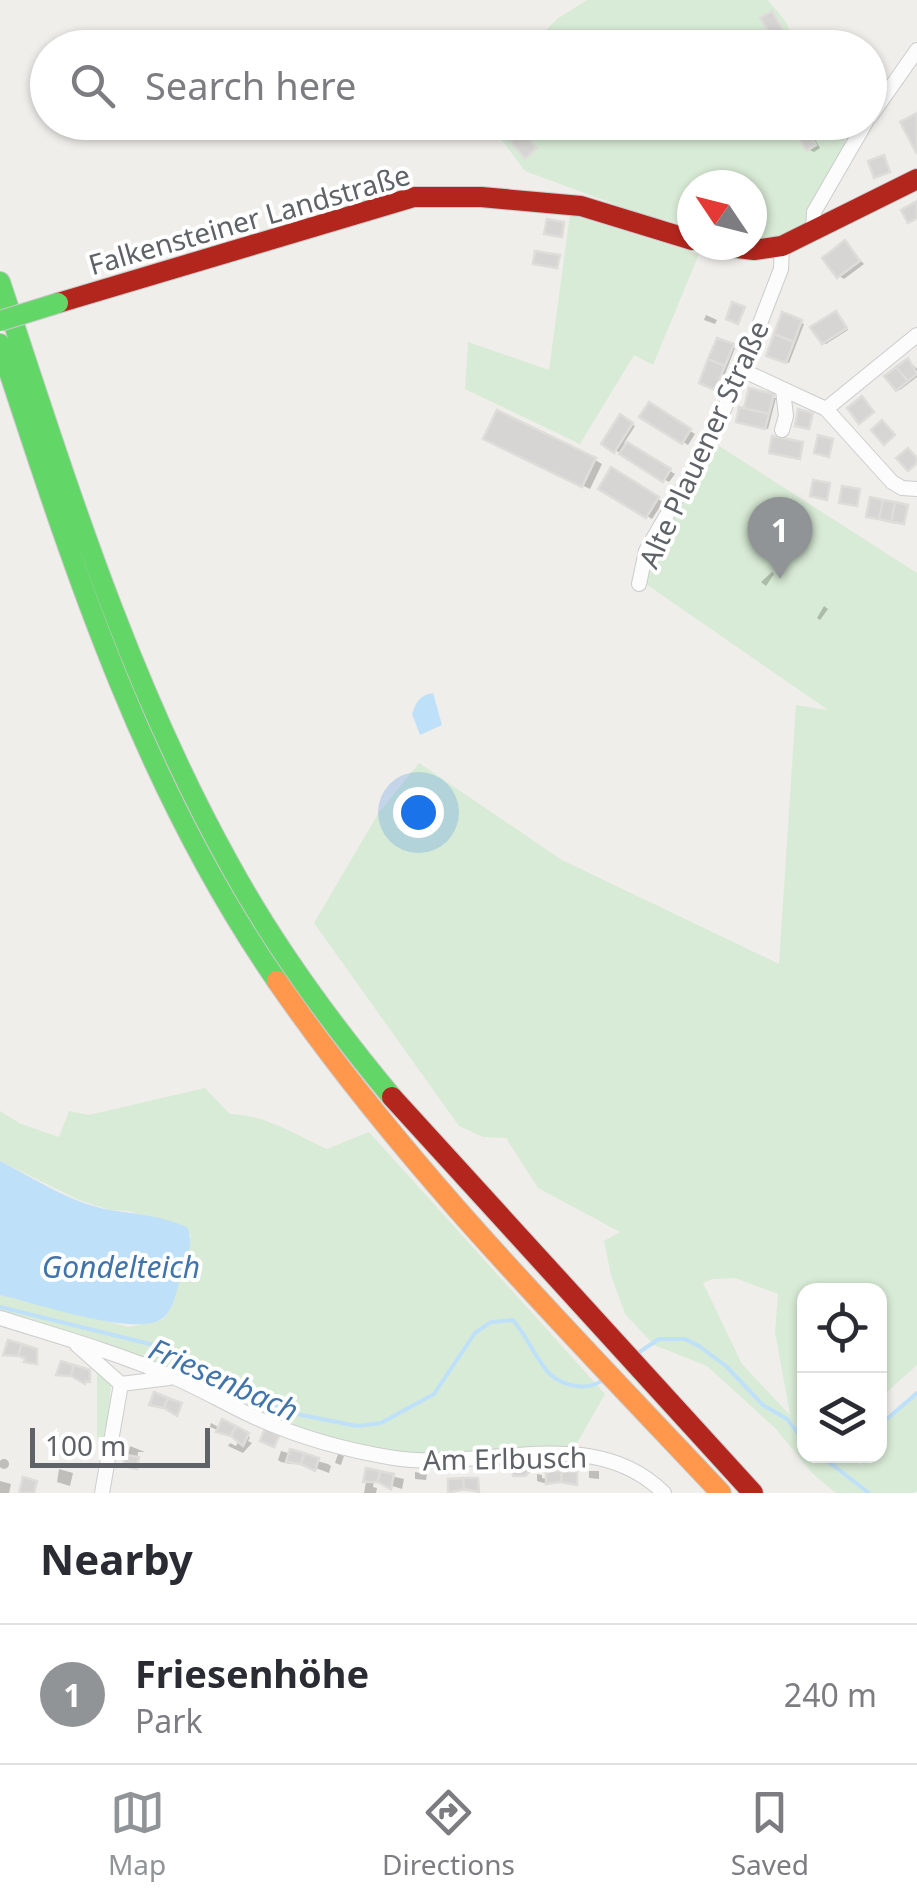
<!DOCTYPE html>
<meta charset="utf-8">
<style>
body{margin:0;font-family:"Noto Sans",sans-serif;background:#f7f7f7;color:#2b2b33}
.controls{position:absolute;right:30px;bottom:30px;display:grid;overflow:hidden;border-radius:20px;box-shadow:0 2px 8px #0004}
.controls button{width:90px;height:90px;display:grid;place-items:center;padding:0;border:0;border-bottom:2px solid #e1e1e2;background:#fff;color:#2b2b33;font:50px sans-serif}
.compass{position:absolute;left:677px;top:170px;width:90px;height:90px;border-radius:50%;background:#fff;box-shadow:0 2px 8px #0004;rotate:305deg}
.scale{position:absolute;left:30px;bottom:25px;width:180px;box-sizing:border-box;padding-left:10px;border:5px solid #5f6368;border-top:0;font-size:28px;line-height:35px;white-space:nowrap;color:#5f6368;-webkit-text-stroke:8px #fff;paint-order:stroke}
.you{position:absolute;left:418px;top:812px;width:35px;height:35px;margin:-25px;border:8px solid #fff;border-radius:50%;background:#1a73e8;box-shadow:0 0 0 15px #1a73e833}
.badge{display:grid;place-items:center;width:65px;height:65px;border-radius:50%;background:#919496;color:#fff;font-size:32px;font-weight:700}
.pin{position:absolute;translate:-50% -82px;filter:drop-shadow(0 2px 5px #0008)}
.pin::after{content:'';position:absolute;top:52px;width:35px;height:30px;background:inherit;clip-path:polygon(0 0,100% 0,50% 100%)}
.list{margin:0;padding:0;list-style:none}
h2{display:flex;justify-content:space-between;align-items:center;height:130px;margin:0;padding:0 40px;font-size:42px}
h2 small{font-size:32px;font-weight:400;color:#7c7c81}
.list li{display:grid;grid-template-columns:65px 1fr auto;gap:30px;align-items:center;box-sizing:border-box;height:140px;padding:0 40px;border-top:2px solid #e1e1e2}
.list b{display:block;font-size:38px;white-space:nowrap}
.list p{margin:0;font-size:32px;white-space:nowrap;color:#7c7c81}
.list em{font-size:32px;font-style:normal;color:#7c7c81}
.icon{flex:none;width:55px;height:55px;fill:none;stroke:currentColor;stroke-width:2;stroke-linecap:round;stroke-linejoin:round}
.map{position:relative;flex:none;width:917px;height:1493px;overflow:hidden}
.search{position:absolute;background:#fff;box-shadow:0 2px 8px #0004;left:30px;right:30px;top:30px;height:110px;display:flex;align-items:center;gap:25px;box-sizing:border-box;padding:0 35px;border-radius:55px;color:#7c7c81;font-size:38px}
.sheet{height:270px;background:#fff}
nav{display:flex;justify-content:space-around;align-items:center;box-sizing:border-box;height:140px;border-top:2px solid #e1e1e2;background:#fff;font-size:28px;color:#7c7c81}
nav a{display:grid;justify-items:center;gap:5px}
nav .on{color:#919496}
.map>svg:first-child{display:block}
</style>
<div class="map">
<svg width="917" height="1493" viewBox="0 0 917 1493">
<rect width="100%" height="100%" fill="#efeeea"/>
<path fill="#d8ebd6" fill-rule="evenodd" d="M587,0H768L786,22L797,47L528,48L557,19Z
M489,123H835L852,154L819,213L798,230L752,243V185H692V227L641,214L525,171Z
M570,214L699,254L653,365L634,355L580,444L465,389L468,342L549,370Z
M716,444L917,573V1365L880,1398V1290H804V1456H846L864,1467L855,1456H880V1427L917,1395V1491L912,1493H836L813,1474L776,1429L707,1366L654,1345L625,1314L611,1275L604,1241L620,1232L538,1188L506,1138L483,1137L459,1126L314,923L378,814L419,763L562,860L779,964L796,705L828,710L646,584L649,559ZM735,1278L778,1294L775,1332L790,1415L742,1364L703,1283L712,1279Z
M205,1088L230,1114C267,1115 295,1135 327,1149L369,1132L605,1394L577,1443L567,1448L413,1456L318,1436L0,1313V1295L129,1327L162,1320L171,1309L191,1235L130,1211L110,1210L79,1200L0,1161V1111L21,1124L59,1137L69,1111L89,1115Z
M97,1370L111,1382L107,1440L97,1439Z"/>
<path fill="#bfe0f9" d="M433,693L442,725L420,735L412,714C416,702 420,695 433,693Z
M0,1161C35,1179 71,1203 110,1210C137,1214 161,1216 187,1227C195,1243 185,1263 180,1279C176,1293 173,1313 160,1320C132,1336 34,1303 0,1295Z"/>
<path fill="#0003" d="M775,16L786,34L781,37L791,48H785L780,38L775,37Z
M556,37L559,39L563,48H550L547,42Z
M793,122H805L820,148L814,152L808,149Z
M845,243L864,264L844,279L839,276Z
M706,315L717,320L715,324L704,320Z
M784,316L804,324L789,363L769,355Z
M839,316L848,330L826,344L823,343Z
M718,341L735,348L719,389L702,382Z
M909,361L917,369V377L900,390L897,389Z
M750,391L776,398L768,429L739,421Z
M649,405L695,434L688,445L642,416Z
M621,418L635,426L624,443L675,474L669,482L605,444Z
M493,442L595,460L602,464L590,489Z
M612,471L663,502L652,519L601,488Z
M772,572L774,574L766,586L761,582Z
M824,606L828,609L820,620L817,618Z
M211,1423L220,1428L223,1423L250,1437L248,1441L252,1443L243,1453L228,1446L230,1443L236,1446L240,1439L210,1427Z
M79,1436L89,1438V1443L78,1442Z
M130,1446L145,1452H138L137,1467L126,1465Z
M281,1451L328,1464L331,1466L329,1473L300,1462L290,1464L281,1462L278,1460Z
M338,1454L344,1456L341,1465L335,1463Z
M-1 1464a5 5 0 1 1 10 0a5 5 0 1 1-10 0Z
M59,1469L73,1473L70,1486L57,1482Z
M368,1471L404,1479L402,1489L374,1480L373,1487L377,1488L376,1493H364Z
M589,1471H599V1479L589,1478Z
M415,1472L427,1474L426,1480L415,1479Z
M537,1474L542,1475V1478L566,1482L547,1484L537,1481Z
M0,1481L11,1484L9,1493H0Z"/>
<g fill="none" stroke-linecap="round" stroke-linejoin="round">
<path stroke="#bfe0f9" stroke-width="4" d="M0,1307L162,1347L286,1412L357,1426L381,1423L434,1394L475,1333L491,1322L513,1320C526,1335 539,1364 550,1374C564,1387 588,1391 603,1380
M638,1353L659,1339H685L699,1346L726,1366L763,1405L787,1419L804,1441
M880,1425L917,1393
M821,1456L869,1493"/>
</g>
<path fill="#d6d5d3" stroke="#deddd9" stroke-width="2.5" d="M772,11L784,32L773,39L760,18Z
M755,35L763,48H737L736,47Z
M917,113V154L900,122Z
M491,122H513L521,131L510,141Z
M790,122H803L816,145L806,151Z
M521,131L537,148L525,159L510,141Z
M884,155L890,172L874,178L868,161Z
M917,201V218L908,223L901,210Z
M547,219L564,222L562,237L544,234Z
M845,240L860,261L837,278L822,258Z
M535,251L560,255L557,268L533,264Z
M732,302L745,307L738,324L726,319Z
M836,311L847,328L822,344L810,327Z
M782,312L802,320L794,342L774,334Z
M774,334L794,342L786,363L766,356Z
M717,338L734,344L725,366L708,359Z
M908,358L917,374L908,381L896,367Z
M708,359L725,366L715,390L699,383Z
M896,367L908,381L896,391L884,376Z
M749,388L774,394L769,414L744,408Z
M862,396L874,412L859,424L847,408Z
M649,402L691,429L682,444L639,417Z
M739,407L769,414L765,429L736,422Z
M798,409L813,413L809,429L795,426Z
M497,410L596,458L582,487L483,439Z
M620,414L633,423L614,453L601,444Z
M882,420L895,435L884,445L871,430Z
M818,435L833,439L829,457L814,453Z
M772,436L803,442L800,459L769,453Z
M627,442L671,469L663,482L619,454Z
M908,448L917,458V463L908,471L896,458Z
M611,467L659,497L646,518L598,489Z
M813,480L830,483L827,500L810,496Z
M842,486L860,489L857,506L839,503Z
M870,497L883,500L879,519L866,517Z
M883,500L895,502L891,522L879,519Z
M895,502L908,505L904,524L891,522Z
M8,1340L22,1344L18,1356L3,1355Z
M22,1344L37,1349V1364L24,1362L25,1358L18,1356Z
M61,1361L74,1365L71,1376L56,1375Z
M74,1365L90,1370V1382L86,1381L85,1384L71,1376Z
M154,1392L168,1398L164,1408L149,1405Z
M168,1398L182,1403L177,1416L164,1408Z
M222,1419L236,1426L231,1436L216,1432Z
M236,1426L249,1433L243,1446L231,1436Z
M265,1429L279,1436L274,1447L260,1441Z
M290,1449L304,1453L301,1464L286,1462Z
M304,1453L319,1458L315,1471L301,1464Z
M126,1455L139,1457L137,1469L123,1466Z
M528,1462L529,1472L525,1476H513L512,1463Z
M366,1468L380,1471L378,1482H363Z
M380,1471L394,1474L391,1489L378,1482Z
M546,1471H562L561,1482L546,1484Z
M562,1471L577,1472V1485L561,1482Z
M23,1477L37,1481L34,1493H19Z
M463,1478H478L479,1492L464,1489Z
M463,1478L464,1489L448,1493V1479Z"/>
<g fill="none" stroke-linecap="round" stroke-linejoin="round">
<defs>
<path id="street" d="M870,117L917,50
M813,233L814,212L866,122
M742,370L826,409L917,335
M826,409L892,482L902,488L917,489
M782,430L786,416L783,390
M639,584L646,551L708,444L742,370L781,269L782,246
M0,1318C58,1336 118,1353 173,1377C199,1388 223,1402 248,1414C294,1436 344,1450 394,1458C483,1472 591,1421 664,1493
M77,1345L121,1384
M102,1493L121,1384L169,1378"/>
<path id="fast" d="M0,282C66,481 128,683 231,867C276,949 332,1025 392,1097
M0,344C73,566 143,787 277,981"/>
<path id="slow" d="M277,981C406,1168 566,1328 721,1493"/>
<path id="jam" d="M713,245L754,250L782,246L917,179
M58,303L414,197H481L581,206L692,240
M392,1097L753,1493"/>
</defs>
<use href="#street" stroke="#cbcccc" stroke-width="16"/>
<use href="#fast" stroke="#cacacb" stroke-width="22"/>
<use href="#slow" stroke="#cacacb" stroke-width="22"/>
<use href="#jam" stroke="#cacacb" stroke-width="22"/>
<use href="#street" stroke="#fdfcfc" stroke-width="14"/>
<use href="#fast" stroke="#63d668" stroke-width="20"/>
<use href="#slow" stroke="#ff974d" stroke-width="20"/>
<use href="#jam" stroke="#b3261e" stroke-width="20"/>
<defs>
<path id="fast-bridge" d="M0,321L58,303"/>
</defs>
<use href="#fast-bridge" stroke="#cacacb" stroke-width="22" stroke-linecap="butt"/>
<use href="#fast-bridge" stroke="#63d668" stroke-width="20"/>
</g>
<g text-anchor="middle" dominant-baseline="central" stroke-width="8" stroke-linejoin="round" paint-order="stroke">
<g font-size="28" fill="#5f6368" stroke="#fff">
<text transform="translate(249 219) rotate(-16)">Falkensteiner Landstraße</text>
<text transform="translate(703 444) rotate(-65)">Alte Plauener Straße</text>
<text transform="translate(505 1458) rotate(-1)">Am Erlbusch</text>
</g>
<g font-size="30" font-style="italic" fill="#4174aa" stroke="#fff">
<text x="121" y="1266">Gondelteich</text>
<text transform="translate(224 1379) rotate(24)">Friesenbach</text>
</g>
</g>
</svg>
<div class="controls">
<button><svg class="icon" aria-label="locate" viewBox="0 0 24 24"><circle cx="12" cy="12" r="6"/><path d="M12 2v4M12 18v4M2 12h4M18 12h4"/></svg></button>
<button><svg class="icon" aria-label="layers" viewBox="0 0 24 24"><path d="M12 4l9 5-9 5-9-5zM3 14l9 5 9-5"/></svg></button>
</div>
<svg class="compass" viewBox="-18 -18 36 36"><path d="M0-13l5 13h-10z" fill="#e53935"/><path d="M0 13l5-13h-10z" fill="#7c7c81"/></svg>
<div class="scale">100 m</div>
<div class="you"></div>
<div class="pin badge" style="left:780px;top:579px">1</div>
<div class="search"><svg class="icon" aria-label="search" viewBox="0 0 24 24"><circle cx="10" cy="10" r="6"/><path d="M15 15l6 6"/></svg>Search here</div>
</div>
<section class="sheet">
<h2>Nearby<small></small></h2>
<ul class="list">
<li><span class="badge">1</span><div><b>Friesenhöhe</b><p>Park</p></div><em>240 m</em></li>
</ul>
</section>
<nav>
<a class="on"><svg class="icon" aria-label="map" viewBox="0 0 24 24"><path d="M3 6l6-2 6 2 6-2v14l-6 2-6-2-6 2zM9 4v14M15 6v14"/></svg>Map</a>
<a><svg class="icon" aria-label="directions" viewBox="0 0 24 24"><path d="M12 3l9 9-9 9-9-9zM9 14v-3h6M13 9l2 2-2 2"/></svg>Directions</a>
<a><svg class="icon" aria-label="saved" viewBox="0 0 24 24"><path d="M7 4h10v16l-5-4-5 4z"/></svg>Saved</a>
</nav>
